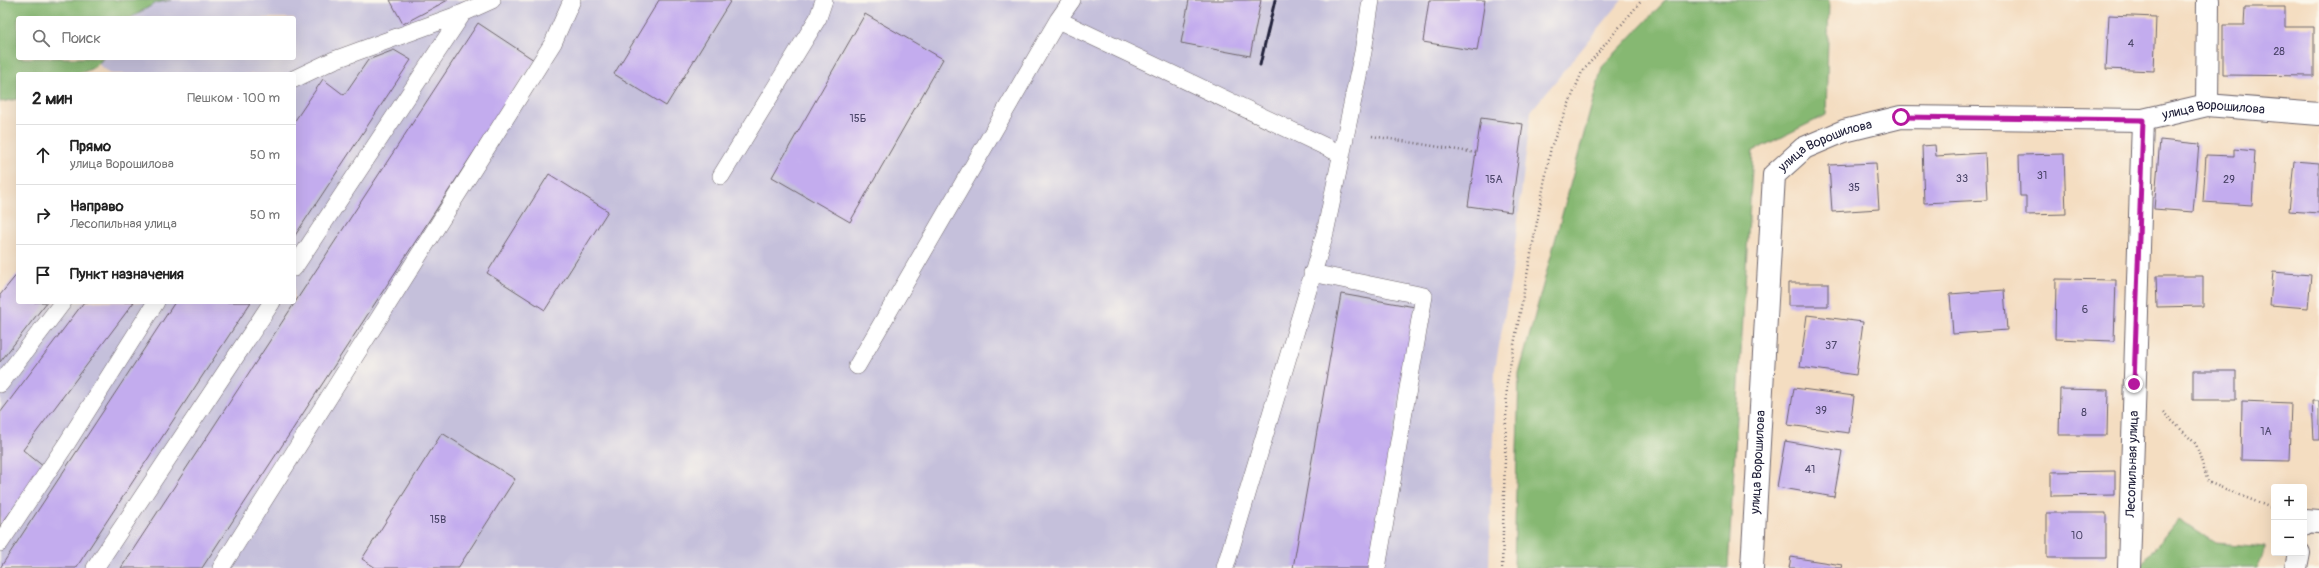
<!DOCTYPE html>
<html lang="ru">
<meta charset="utf-8">
<style>
body{margin:0;font-family:Pangolin,sans-serif;background:#f6f6f6;color:#222}
.controls{position:absolute;right:12px;bottom:12px;display:grid;overflow:hidden;border-radius:4px;box-shadow:0 4px 16px #0002}
.controls button{width:36px;height:36px;display:grid;place-items:center;padding:0;border:0;border-bottom:1px solid #e0e0e0;background:#fff;color:#222;font:20px sans-serif}
.stop{position:absolute;width:12px;height:12px;margin:-9px;border:3px solid #b5179e;border-radius:50%;background:#fff}
.stop.end{background:#b5179e;border-color:#fff;box-shadow:0 1px 4px #0008}
.list{margin:0;padding:0;list-style:none}
h2{display:flex;justify-content:space-between;align-items:center;height:52px;margin:0;padding:0 16px;font-size:17px}
h2 small{font-size:13px;font-weight:400;color:#767676}
.list li{display:grid;grid-template-columns:26px 1fr auto;gap:12px;align-items:center;box-sizing:border-box;height:60px;padding:0 16px;border-top:1px solid #e0e0e0}
.list b{display:block;font-size:15px;white-space:nowrap}
.list p{margin:0;font-size:13px;white-space:nowrap;color:#767676}
.list em{font-size:13px;font-style:normal;color:#767676}
.icon{flex:none;width:22px;height:22px;fill:none;stroke:currentColor;stroke-width:2;stroke-linecap:round;stroke-linejoin:round}
.map{position:relative;flex:none;width:2319px;height:568px;overflow:hidden}
.search{position:absolute;background:#fff;box-shadow:0 4px 16px #0002;left:16px;top:16px;width:280px;height:44px;display:flex;align-items:center;gap:10px;box-sizing:border-box;padding:0 14px;border-radius:4px;color:#767676;font-size:15px}
.panel{position:absolute;background:#fff;box-shadow:0 4px 16px #0002;left:16px;top:72px;width:280px;height:232px;border-radius:4px}
.map>svg:first-child{display:block}
</style>
<div class="map">
<svg width="2319" height="568" viewBox="0 0 2319 568">
<rect width="100%" height="100%" fill="#fbf7ec"/>
<filter id="ink" filterUnits="userSpaceOnUse"><feTurbulence type="fractalNoise" baseFrequency=".025" numOctaves="2"/><feDisplacementMap in="SourceGraphic" scale="8" xChannelSelector="R" yChannelSelector="G"/><feConvolveMatrix kernelMatrix="1 2 1 2 8 2 1 2 1" color-interpolation-filters="sRGB"/></filter>
<filter id="wash" filterUnits="userSpaceOnUse"><feTurbulence type="fractalNoise" baseFrequency=".012" numOctaves="4" result="noise"/><feDisplacementMap in="SourceGraphic" scale="16" xChannelSelector="R" yChannelSelector="G"/><feGaussianBlur stdDeviation="0.9" result="paint"/><feColorMatrix in="noise" values="0 0 0 0 0 0 0 0 0 0 0 0 0 0 0 0 0 1.4 0 .05"/><feComposite in="paint" operator="in"/></filter>
<g filter="url(#wash)">
<rect width="100%" height="100%" fill="#f4ddc1"/>
<path fill="#c5c0db" d="M171,0H1622L1531,111L1511,278L1495,369L1489,568H0V295L18,302H294V74H112L99,65L103,58H294V18H130L156,3Z"/>
<path fill="#86b872" stroke="#546d56" d="M0,0H171L156,3L130,18H18V58H103C88,82 44,74 18,74V99L0,102Z
M1666,0H1829L1826,115L1753,151L1728,568H1514L1519,374L1602,67Z
M2178,519L2215,543L2266,547L2256,568H2139Z"/>
<g id="blocks">
<path fill="#c3acee" d="M390,0H448L403,24Z
M659,0H731L666,106L614,74Z
M1189,0H1261L1250,56L1181,43Z
M1429,0H1485L1477,51L1423,42Z
M2245,7H2285V27H2314V76L2223,75V25H2244Z
M865,14L943,59L850,222L772,177Z
M2109,15L2156,17L2154,71L2106,69Z
M478,23L534,60L202,568H121Z
M394,50L411,60L294,237V122L323,79L344,95L368,60Z
M1481,118L1523,124L1511,212L1468,206Z
M2160,140L2199,144L2193,212L2154,209Z
M1935,145L1936,156L1985,153L1987,200L1924,203L1922,146Z
M2234,149L2255,151L2252,205L2203,202L2206,155L2234,156Z
M2064,154L2066,214L2026,215V196H2020L2019,155Z
M2294,161L2319,163V213L2289,211Z
M1876,163L1879,209L1832,212L1829,165Z
M549,174L608,211L545,310L487,273Z
M2273,272L2311,275L2308,308L2270,305Z
M18,273V302H47L0,362V295Z
M2156,276H2203V306L2157,307Z
M2056,279L2116,280L2114,341L2055,339Z
M1788,283H1828V306H1788Z
M2004,290L2007,330L1953,334L1950,294Z
M1341,294L1415,307L1369,568H1293Z
M84,302H134L23,450L44,467L0,526V413Z
M175,302H251L76,568H0Z
M1807,315L1863,322L1856,375L1800,367Z
M2193,371H2236V400H2193Z
M1794,388L1854,396L1849,433L1788,425Z
M2060,389L2108,390L2107,435H2059Z
M2242,401L2291,403L2289,461L2241,460Z
M2312,401H2319V440H2314Z
M442,433L515,479L458,568H376L362,559Z
M1785,441L1842,451L1834,497L1777,487Z
M2115,471V495L2051,496V472Z
M2047,513H2106V558H2047Z
M1791,557L1842,565L1841,568H1789Z"/>
</g>
</g>
<g filter="url(#ink)">
<use href="#blocks" fill-opacity="0" stroke="#6c636a" stroke-width="1"/>
<g fill="none" stroke-linecap="round" stroke-linejoin="round">
<defs>
<path id="service" d="M1058,20L1072,0
M294,79L334,60L463,13
M721,176L818,18L824,0
M294,268L463,13L492,0
M1312,273L1424,296L1377,568
M857,366L1058,20L1341,154
M0,384L63,302
M0,543L67,443L156,302
M95,568L272,302
M221,568L553,43L572,0
M1225,568L1325,233L1363,52L1371,0"/>
<g id="minor">
<path d="M2207,105L2208,0"/>
<path d="M2304,524L2305,521L2319,522"/>
<path id="s1" d="M1752,568L1774,175L1804,148L1844,131L1901,117L2143,120L2207,105L2319,114"/>
<path id="s2" d="M2129,568L2143,120"/>
<path d="M2296,568L2299,553"/>
</g>
</defs>
<use href="#service" stroke="#6c636a" stroke-width="18"/>
<use href="#minor" stroke="#6c636a" stroke-width="24"/>
<path stroke="#6c636a" stroke-width="2.5" stroke-dasharray="1 3" stroke-linecap="butt" d="M1372,136L1476,153
M2163,412L2196,444L2208,482L2274,509
M1502,568L1507,382L1551,147L1582,72L1642,0"/>
<use href="#service" stroke="#fff" stroke-width="17"/>
<use href="#minor" stroke="#fff" stroke-width="22"/>
<path stroke="#22223b" stroke-width="3" d="M1260,65L1275,0"/>
</g>
</g>
<g fill="none" stroke-linecap="round" stroke-linejoin="round" filter="url(#ink)">
<path stroke="#b5179e" stroke-width="5" d="M1901,117L2143,120L2134,384"/>
</g>
<g text-anchor="middle" dominant-baseline="central" stroke-width="3" stroke-linejoin="round" paint-order="stroke">
<g font-size="11" fill="#4a4468">
<text x="2131" y="43">4</text>
<text x="2279" y="51">28</text>
<text x="858" y="118">15Б</text>
<text x="2042" y="175">31</text>
<text x="1962" y="178">33</text>
<text x="1494" y="179">15А</text>
<text x="2229" y="179">29</text>
<text x="1854" y="187">35</text>
<text x="2085" y="309">6</text>
<text x="1831" y="345">37</text>
<text x="1821" y="410">39</text>
<text x="2084" y="412">8</text>
<text x="2266" y="431">1А</text>
<text x="1810" y="469">41</text>
<text x="438" y="519">15В</text>
<text x="2077" y="535">10</text>
</g>
<g font-size="13" fill="#22223b" stroke="#fbf7ec">
<text stroke="none"><textPath href="#s1" startOffset="850">улица Ворошилова</textPath></text>
<text stroke="none"><textPath href="#s1" startOffset="454">улица Ворошилова</textPath></text>
<text stroke="none"><textPath href="#s1" startOffset="106">улица Ворошилова</textPath></text>
<text stroke="none"><textPath href="#s2" startOffset="104">Лесопильная улица</textPath></text>
</g>
</g>
</svg>
<div class="controls">
<button>+</button>
<button>−</button>
</div>
<div class="stop" style="left:1901px;top:117px"></div>
<div class="stop end" style="left:2134px;top:384px"></div>
<div class="search"><svg class="icon" aria-label="search" viewBox="0 0 24 24"><circle cx="10" cy="10" r="6"/><path d="M15 15l6 6"/></svg>Поиск</div>
<section class="panel">
<h2>2 мин<small>Пешком · 100 m</small></h2>
<ul class="list">
<li><svg class="icon" aria-label="ahead" viewBox="0 0 24 24"><path d="M12 20V5M6 11l6-6 6 6"/></svg><div><b>Прямо</b><p>улица Ворошилова</p></div><em>50 m</em></li>
<li><svg class="icon" aria-label="right" viewBox="0 0 24 24"><path d="M7 20v-9h11M14 6l5 5-5 5"/></svg><div><b>Направо</b><p>Лесопильная улица</p></div><em>50 m</em></li>
<li><svg class="icon" aria-label="arrive" viewBox="0 0 24 24"><path d="M6 21V4h12l-3 4 3 4H6"/></svg><div><b>Пункт назначения</b></div></li>
</ul>
</section>
</div>
